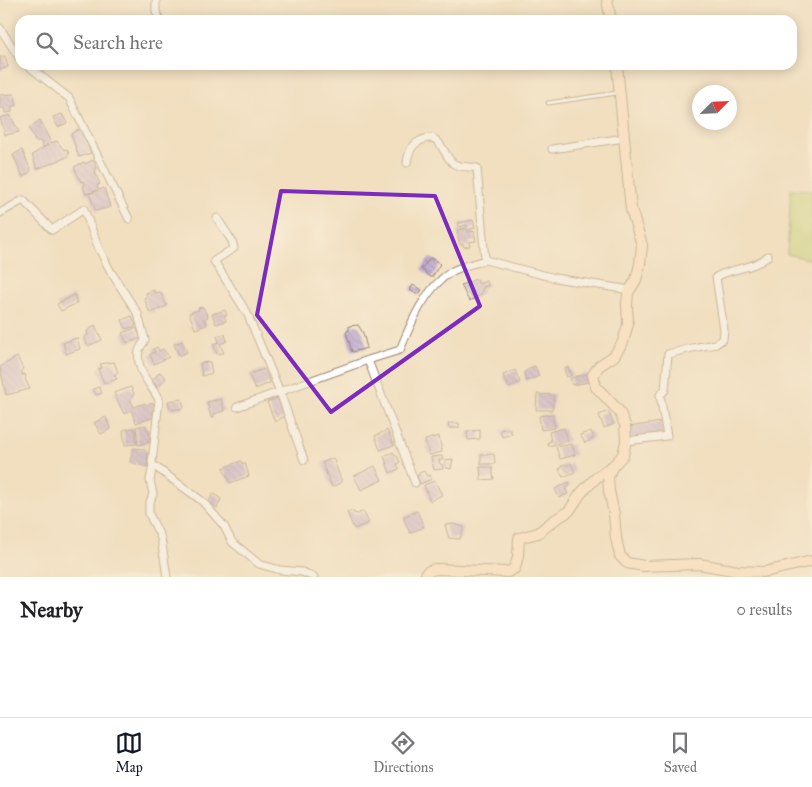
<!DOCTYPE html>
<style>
body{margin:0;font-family:"IM FELL Great Primer",serif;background:#f6f6f6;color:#202124}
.compass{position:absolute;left:692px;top:85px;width:45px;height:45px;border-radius:50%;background:#fff;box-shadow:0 2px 12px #0003;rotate:66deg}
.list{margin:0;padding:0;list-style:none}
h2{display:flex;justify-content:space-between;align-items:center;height:65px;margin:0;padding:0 20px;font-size:21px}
h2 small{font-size:16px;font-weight:400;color:#757577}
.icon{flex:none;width:28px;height:28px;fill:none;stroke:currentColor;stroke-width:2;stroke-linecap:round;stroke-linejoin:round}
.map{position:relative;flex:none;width:812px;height:577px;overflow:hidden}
.search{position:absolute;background:#fff;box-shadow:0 2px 12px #0003;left:15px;right:15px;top:15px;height:55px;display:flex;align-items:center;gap:12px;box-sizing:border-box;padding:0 18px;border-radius:15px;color:#757577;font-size:19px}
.sheet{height:140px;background:#fff}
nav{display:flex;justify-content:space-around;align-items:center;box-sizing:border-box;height:70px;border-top:1px solid #e0e0e0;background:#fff;font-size:14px;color:#757577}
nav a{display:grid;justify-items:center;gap:2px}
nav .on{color:#111827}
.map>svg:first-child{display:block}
</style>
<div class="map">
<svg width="812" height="577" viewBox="0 0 812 577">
<defs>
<pattern id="building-back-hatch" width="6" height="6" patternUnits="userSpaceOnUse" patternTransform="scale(1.25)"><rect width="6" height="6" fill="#bda5d1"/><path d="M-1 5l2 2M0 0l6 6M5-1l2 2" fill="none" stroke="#9b87a9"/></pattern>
</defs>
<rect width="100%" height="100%" fill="#fcf5e5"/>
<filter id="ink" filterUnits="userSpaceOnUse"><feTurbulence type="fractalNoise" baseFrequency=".02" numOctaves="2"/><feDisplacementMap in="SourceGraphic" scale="10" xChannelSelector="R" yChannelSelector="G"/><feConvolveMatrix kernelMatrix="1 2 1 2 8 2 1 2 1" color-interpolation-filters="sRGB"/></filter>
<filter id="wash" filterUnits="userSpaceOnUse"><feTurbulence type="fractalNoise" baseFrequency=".0096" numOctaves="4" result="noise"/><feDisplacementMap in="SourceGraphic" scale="20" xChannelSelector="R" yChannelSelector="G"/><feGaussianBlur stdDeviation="1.12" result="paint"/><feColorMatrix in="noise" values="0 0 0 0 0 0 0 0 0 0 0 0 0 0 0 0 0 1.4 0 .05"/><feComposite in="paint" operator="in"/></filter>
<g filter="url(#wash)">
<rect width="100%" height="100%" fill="#f1dfbf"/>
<path fill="#c1d376" stroke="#7e7e4a" d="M791,189L812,190V260L787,254Z"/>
<g id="blocks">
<path fill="url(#building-back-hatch)" d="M5,56L8,67L0,70V57Z
M14,94L17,106H12V112L5,113L4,108H0V95Z
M62,114L67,123L58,127L53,117Z
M10,115L19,132L5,135L0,118Z
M40,120L51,143L57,141L64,150L67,149L69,154L67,157L37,169L32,155L48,145L43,147L40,141H35L29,128Z
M81,128L91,153L79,157L71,134Z
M22,150L31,171L23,177L13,155Z
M93,160L97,169L95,170L96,175L100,184L97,185L98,188L95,191L86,194L83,186L85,185L83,181L81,182L74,167L84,162L85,164Z
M104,188L110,207L96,211L89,194Z
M473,220L475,228L467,230L468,232L474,231L476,241L469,242L470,246L464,247L463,244L460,245L457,230L467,228V225L459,227L458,223Z
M430,258L435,260L440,264L432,277H430L421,269Z
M476,279L479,284L486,281L488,286L483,287L481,295L469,301L461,285Z
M413,285L422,290L418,295L410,290Z
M154,290V293L160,292L167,306L150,313L144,298L147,296L146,293Z
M74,295L77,303L61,311L57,304Z
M203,307L208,317L204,319L207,325L195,329L189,313L199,310L198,308Z
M225,310L227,315L224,316L226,321L216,324L212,314Z
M132,316L136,326L126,329L122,320Z
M95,325L102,340L88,346L84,337L88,335L87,331Z
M358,325L363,333L367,348L352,352L346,332L349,330V326Z
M136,328L141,338L127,343L122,333Z
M225,334L227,341L220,344L224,353L217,354L213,344L219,342L217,336Z
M77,338L80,349L66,354L63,343Z
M182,341L187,352L179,356L174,344Z
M157,347L159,351L163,349L169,357L154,364L150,354L155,352L153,349Z
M17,357L23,369L21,371L23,375L25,374L26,378L25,379L30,389L6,395L0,367Z
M114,362L118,372L114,375L117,379L104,383L98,369L102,367L100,364Z
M210,362L212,373L202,376L200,363Z
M535,366L539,376L526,381L524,372Z
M568,367L572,375L567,377L564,369Z
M264,369L270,383L255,389L249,374Z
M515,370L520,382L509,388L503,375Z
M160,372L166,378L158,388L152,381Z
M587,374L589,382L572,385L570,378Z
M99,387L102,393L96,395L93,389Z
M131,387L134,394L130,400L134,407L145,403L146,405L153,403L156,410L152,411L154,417L136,423L131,410L124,414L114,393Z
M537,394L554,395L552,410H536Z
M278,398L285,416L275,422L267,402Z
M182,399L184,408L170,410L168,401Z
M221,399L224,411L213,414L214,417L211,418L207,402Z
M608,411L614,424L604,428L599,415Z
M552,414L555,428L541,430L539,416Z
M106,417L110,429L101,434L94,423Z
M662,422L664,434L628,439V427Z
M448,423H459V428H449Z
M146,425L147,429H149L150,442L138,445L136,427Z
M134,428L137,444L125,445L123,430Z
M509,428L512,434L502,437L500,430Z
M564,428L568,441L549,446L547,443L551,441L549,432Z
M387,430L394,445L380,450L375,436Z
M480,430V439L468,440L467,432Z
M591,431L594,438L585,443L580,435Z
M439,436L442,452L429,455L425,440Z
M572,444L575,455L560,459L556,447Z
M133,448L144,449L148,454L147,467L130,462Z
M393,452L395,455L397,456L400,462L397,464L399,469L390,473L384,456Z
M494,454L495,464H481V455Z
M442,456L443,460H439L440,464H442L443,469L434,470L431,457Z
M333,458L342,482L332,487L322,463Z
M453,459L451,469L445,467V460Z
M241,461L242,464L245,463L249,476L230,483L223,468Z
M571,463L575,472L563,477L559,469L561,468V466L565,464L567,466Z
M375,466L382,480L361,490L354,476Z
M480,467H492L494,479L481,480Z
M424,471L426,475L428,476L430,475L432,479L420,484L417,476L419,475V473Z
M435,481L442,495L430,501L424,485Z
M569,482L570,486L565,488L568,494L559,498L555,489Z
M213,493L221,499L217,508L209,502Z
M352,510L354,513L358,514L363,511L369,523L354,529L347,512Z
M417,511L424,527L410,533L403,517Z
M454,524L464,527L460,539L449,538L445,525Z"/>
</g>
</g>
<g filter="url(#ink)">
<use href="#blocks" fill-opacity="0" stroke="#96846e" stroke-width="1"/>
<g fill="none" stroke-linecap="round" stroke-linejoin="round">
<defs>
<path id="lane" d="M548,103L617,93"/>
<path id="street" d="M156,0V12L160,20
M0,28L20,59
M27,65L69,98L129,219
M552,149L624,138
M407,163C408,154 411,145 420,141C441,129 442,155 454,164C460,167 470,167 477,168L485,260L555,278L630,290
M0,213L23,200L52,230L84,209L99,249L111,272L138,314L145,340C143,344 139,348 139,351C135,371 152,385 159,400L152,462L153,465L150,480L153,494L149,505V514L161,538L167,577
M217,218L232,241L234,248L214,261L247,313L280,392L304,460
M368,360L400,350C411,323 425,288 451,272C461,266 474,264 485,260
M237,407L368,360L415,483
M626,441L667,436L660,395L665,390L668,354L692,348L716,344L723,339L724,330L716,277C734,267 752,270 768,256
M153,465L202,501L224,526L232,542L259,564L280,570L302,572L314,577"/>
<path id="secondary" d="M607,0L611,20
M617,65L631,209L642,245L640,264L636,280L628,293L627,305L628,324L623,342L614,356L599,366L593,375L596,387L619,411L625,425L626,441L623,455L612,467L608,477L609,491L614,514L616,538L620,556L627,563L644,566L699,564L738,571L764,572L812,561
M425,577L427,572L435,569L508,572L515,568L518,556L519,538L538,533L553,521L569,511L581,493L597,477L611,467"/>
</defs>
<use href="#lane" stroke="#96846e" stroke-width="5"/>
<use href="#street" stroke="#96846e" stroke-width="9"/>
<use href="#secondary" stroke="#96846e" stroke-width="12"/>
<use href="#lane" stroke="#fff" stroke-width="3"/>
<use href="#street" stroke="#fff" stroke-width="7"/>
<use href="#secondary" stroke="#ffe4c6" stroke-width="10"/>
</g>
</g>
<path d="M0 0H812V577H0ZM281,191L435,196L480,306L331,412L257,315Z" fill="#f1dfbf" fill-opacity=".55" fill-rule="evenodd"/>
<path fill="none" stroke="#7b2cbf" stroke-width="4" stroke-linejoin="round" d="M281,191L435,196L480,306L331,412L257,315Z"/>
</svg>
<svg class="compass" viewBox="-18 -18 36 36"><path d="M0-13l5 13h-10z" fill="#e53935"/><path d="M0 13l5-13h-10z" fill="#757577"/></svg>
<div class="search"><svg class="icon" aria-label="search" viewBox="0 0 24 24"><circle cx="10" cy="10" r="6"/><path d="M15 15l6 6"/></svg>Search here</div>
</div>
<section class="sheet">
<h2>Nearby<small>0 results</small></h2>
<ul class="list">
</ul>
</section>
<nav>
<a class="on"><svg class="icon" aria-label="map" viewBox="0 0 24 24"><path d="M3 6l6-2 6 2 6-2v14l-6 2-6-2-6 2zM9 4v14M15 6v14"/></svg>Map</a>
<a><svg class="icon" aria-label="directions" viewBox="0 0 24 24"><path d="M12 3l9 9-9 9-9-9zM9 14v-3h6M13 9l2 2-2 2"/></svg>Directions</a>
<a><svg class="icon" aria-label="saved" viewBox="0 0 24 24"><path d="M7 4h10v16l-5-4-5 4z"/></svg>Saved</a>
</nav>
